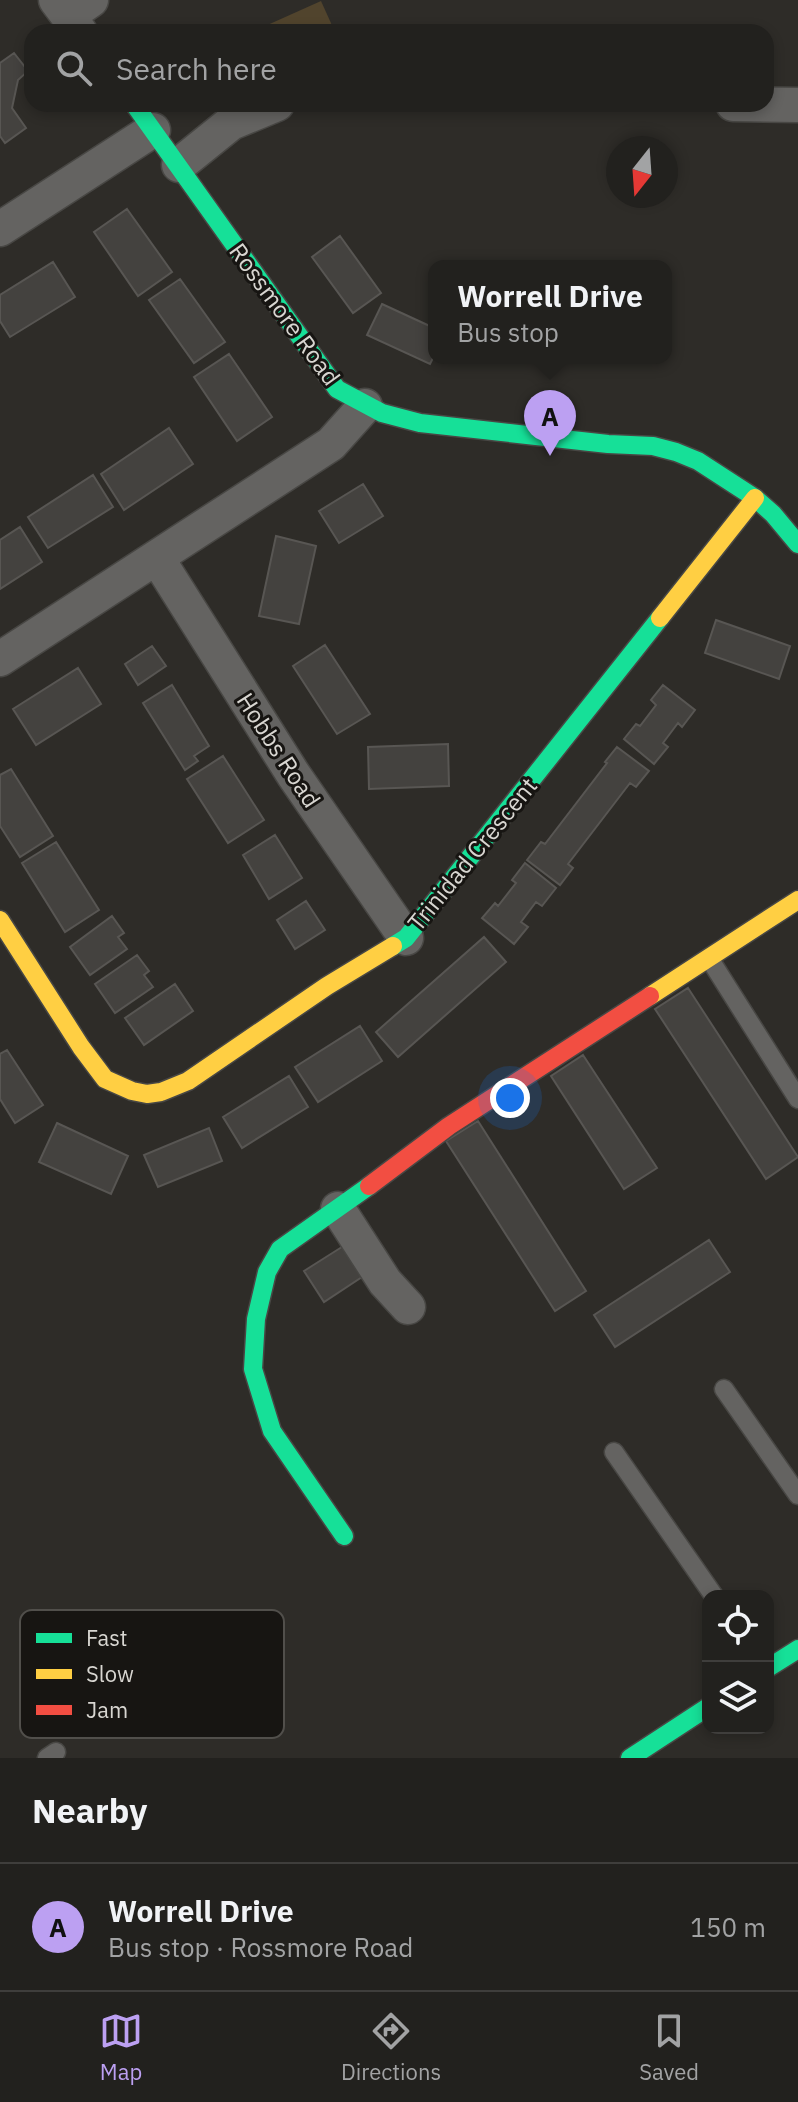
<!DOCTYPE html>
<meta charset="utf-8">
<style>
body{margin:0;font-family:"IBM Plex Sans",sans-serif;background:#2e2e2b;color:#f1f3f6}
.controls{position:absolute;right:24px;bottom:24px;display:grid;overflow:hidden;border-radius:16px;box-shadow:0 4px 12px #0003}
.controls button{width:72px;height:72px;display:grid;place-items:center;padding:0;border:0;border-bottom:2px solid #3f3e3c;background:#22211e;color:#f1f3f6;font:40px sans-serif}
.compass{position:absolute;left:606px;top:136px;width:72px;height:72px;border-radius:50%;background:#22211e;box-shadow:0 4px 12px #0003;rotate:197deg}
.you{position:absolute;left:510px;top:1098px;width:28px;height:28px;margin:-20px;border:6px solid #fff;border-radius:50%;background:#1a73e8;box-shadow:0 0 0 12px #1a73e833}
.badge{display:grid;place-items:center;width:52px;height:52px;border-radius:50%;background:#bca0f2;color:#111;font-size:26px;font-weight:700}
.pin{position:absolute;translate:-50% -66px;filter:drop-shadow(0 2px 4px #0008)}
.pin::after{content:'';position:absolute;top:42px;width:28px;height:24px;background:inherit;clip-path:polygon(0 0,100% 0,50% 100%)}
.popup{position:absolute;left:428px;top:260px;width:244px;height:104px;box-sizing:border-box;display:grid;place-content:center;border-radius:16px;background:#22211e;filter:drop-shadow(0 2px 6px #0005);font-size:26px;white-space:nowrap;color:#a2a3a4}
.popup b{font-size:30px;color:#f1f3f6}
.popup::after{content:'';position:absolute;left:50%;top:100%;margin-left:-16px;border:16px solid transparent;border-top-color:#22211e}
.list{margin:0;padding:0;list-style:none}
h2{display:flex;justify-content:space-between;align-items:center;height:104px;margin:0;padding:0 32px;font-size:34px}
h2 small{font-size:26px;font-weight:400;color:#a2a3a4}
.list li{display:grid;grid-template-columns:52px 1fr auto;gap:24px;align-items:center;box-sizing:border-box;height:128px;padding:0 32px;border-top:2px solid #3f3e3c}
.list b{display:block;font-size:30px;white-space:nowrap}
.list p{margin:0;font-size:26px;white-space:nowrap;color:#a2a3a4}
.list em{font-size:26px;font-style:normal;color:#a2a3a4}
.icon{flex:none;width:44px;height:44px;fill:none;stroke:currentColor;stroke-width:2;stroke-linecap:round;stroke-linejoin:round}
.map{position:relative;flex:none;width:798px;height:1758px;overflow:hidden}
.search{position:absolute;background:#22211e;box-shadow:0 4px 12px #0003;left:24px;right:24px;top:24px;height:88px;display:flex;align-items:center;gap:20px;box-sizing:border-box;padding:0 28px;border-radius:24px;color:#a2a3a4;font-size:30px}
.sheet{height:232px;background:#22211e}
nav{display:flex;justify-content:space-around;align-items:center;box-sizing:border-box;height:112px;border-top:2px solid #3f3e3c;background:#22211e;font-size:22px;color:#a2a3a4}
nav a{display:grid;justify-items:center;gap:4px}
nav .on{color:#bca0f2}
.map>svg:first-child{display:block}
</style>
<div class="map">
<svg width="798" height="1758" viewBox="0 0 798 1758">
<rect width="100%" height="100%" fill="#2e2c28"/>
<path fill="#51442d" d="M321,1L335,32H252Z"/>
<path fill="#44423f" stroke="#585653" stroke-width="2" d="M14,53L28,71L18,80L12,108L26,128L5,143L0,136V63Z
M127,209L172,272L138,296L94,232Z
M340,236L381,293L353,313L312,257Z
M53,262L75,297L10,337L0,321V295Z
M180,279L225,342L194,363L149,300Z
M382,304L434,328V356L430,364L367,335Z
M229,354L272,417L237,441L194,377Z
M169,428L193,464L124,510L101,474Z
M93,475L113,507L48,548L28,517Z
M363,484L383,516L339,543L319,511Z
M20,527L42,562L0,589V540Z
M276,536L316,546L299,624L259,616Z
M716,620L790,646L779,679L705,653Z
M325,645L370,714L337,734L293,666Z
M152,646L166,666L138,685L125,664Z
M78,668L101,704L36,745L13,709Z
M172,685L209,746L194,756L198,761L185,770L143,703Z
M663,685L695,710L682,727L678,723L663,743L668,747L654,764L624,739L636,724L640,726L656,705L651,700Z
M448,744L449,786L369,789L368,747Z
M617,747L649,771L636,787L630,783L568,864L573,868L560,885L527,860L541,842L545,844L607,763L605,762Z
M223,756L264,820L228,843L187,779Z
M11,769L53,836L20,857L0,826V775Z
M275,835L302,878L269,899L243,855Z
M56,842L99,910L65,932L22,863Z
M525,863L556,888L542,906L536,902L521,922L528,927L514,944L482,918L495,903L498,906L516,883L512,880Z
M306,901L325,930L295,949L277,920Z
M112,916L124,933L118,937L127,949L90,975L70,947Z
M484,937L506,962L398,1057L376,1032Z
M137,955L149,971L144,975L153,987L115,1013L95,984Z
M175,984L193,1011L144,1045L125,1018Z
M688,988L798,1157L766,1179L655,1009Z
M360,1026L382,1061L318,1102L295,1067Z
M7,1050L43,1105L15,1123L0,1099V1054Z
M583,1055L657,1168L624,1189L551,1076Z
M289,1076L308,1107L242,1148L223,1117Z
M478,1121L586,1291L555,1311L446,1141Z
M57,1123L128,1156L111,1194L39,1162Z
M209,1128L222,1161L158,1187L144,1155Z
M709,1240L730,1272L615,1347L594,1315Z
M345,1245L365,1275L324,1302L304,1271Z
M203,1642L245,1706L223,1723L198,1733L158,1671Z"/>
<g fill="none" stroke-linecap="round" stroke-linejoin="round">
<defs>
<path id="lane" d="M709,958L798,1099
M724,1389L798,1495
M614,1452L714,1596
M47,1758L56,1752"/>
<path id="street" d="M56,0L80,32
M68,16L91,0
M733,104L798,105
M179,165L231,123L277,104
M0,229L153,130
M157,558L293,774L406,938
M0,659L331,444L365,406
M338,1209L385,1282L408,1307"/>
<path id="fast" d="M134,104L337,389L382,413L420,423L608,444L653,446L676,452L698,461L755,498L773,514L798,544
M393,946L406,938L660,618
M344,1536L272,1431L253,1369L256,1319L267,1272L280,1249L369,1186
M768,1668L798,1649
M630,1758L708,1707"/>
<path id="slow" d="M660,618L755,498
M0,920L81,1047L105,1079L132,1091L147,1094L161,1092L188,1081L327,986L393,946
M650,996L798,900"/>
<path id="jam" d="M369,1186L449,1126L650,996"/>
</defs>
<use href="#lane" stroke="#484744" stroke-width="21"/>
<use href="#street" stroke="#484744" stroke-width="37"/>
<use href="#fast" stroke="#484744" stroke-width="21"/>
<use href="#slow" stroke="#484744" stroke-width="21"/>
<use href="#jam" stroke="#484744" stroke-width="21"/>
<use href="#lane" stroke="#646361" stroke-width="18"/>
<use href="#street" stroke="#646361" stroke-width="34"/>
<use href="#fast" stroke="#16e098" stroke-width="18"/>
<use href="#slow" stroke="#ffcf43" stroke-width="18"/>
<use href="#jam" stroke="#f24e42" stroke-width="18"/>
</g>
<g text-anchor="middle" dominant-baseline="central" stroke-width="6" stroke-linejoin="round" paint-order="stroke">
<g font-size="24" fill="#d8d6d1" stroke="#171512">
<text transform="translate(285 314) rotate(54)">Rossmore Road</text>
<text transform="translate(279 750) rotate(57)">Hobbs Road</text>
<text transform="translate(472 854) rotate(-51)">Trinidad Crescent</text>
</g>
</g>
<rect x="20" y="1610" width="264" height="128" rx="12" fill="#171512" stroke="#514f4b" stroke-width="2"/>
<rect x="36" y="1633" width="36" height="10" fill="#16e098"/>
<rect x="36" y="1669" width="36" height="10" fill="#ffcf43"/>
<rect x="36" y="1705" width="36" height="10" fill="#f24e42"/>
<g font-size="22" fill="#d8d6d1">
<text x="86" y="1646">Fast</text>
<text x="86" y="1682">Slow</text>
<text x="86" y="1718">Jam</text>
</g>
</svg>
<div class="controls">
<button><svg class="icon" aria-label="locate" viewBox="0 0 24 24"><circle cx="12" cy="12" r="6"/><path d="M12 2v4M12 18v4M2 12h4M18 12h4"/></svg></button>
<button><svg class="icon" aria-label="layers" viewBox="0 0 24 24"><path d="M12 4l9 5-9 5-9-5zM3 14l9 5 9-5"/></svg></button>
</div>
<svg class="compass" viewBox="-18 -18 36 36"><path d="M0-13l5 13h-10z" fill="#e53935"/><path d="M0 13l5-13h-10z" fill="#a2a3a4"/></svg>
<div class="you"></div>
<div class="pin badge" style="left:550px;top:456px">A</div>
<div class="popup"><b>Worrell Drive</b>Bus stop</div>
<div class="search"><svg class="icon" aria-label="search" viewBox="0 0 24 24"><circle cx="10" cy="10" r="6"/><path d="M15 15l6 6"/></svg>Search here</div>
</div>
<section class="sheet">
<h2>Nearby<small></small></h2>
<ul class="list">
<li><span class="badge">A</span><div><b>Worrell Drive</b><p>Bus stop · Rossmore Road</p></div><em>150 m</em></li>
</ul>
</section>
<nav>
<a class="on"><svg class="icon" aria-label="map" viewBox="0 0 24 24"><path d="M3 6l6-2 6 2 6-2v14l-6 2-6-2-6 2zM9 4v14M15 6v14"/></svg>Map</a>
<a><svg class="icon" aria-label="directions" viewBox="0 0 24 24"><path d="M12 3l9 9-9 9-9-9zM9 14v-3h6M13 9l2 2-2 2"/></svg>Directions</a>
<a><svg class="icon" aria-label="saved" viewBox="0 0 24 24"><path d="M7 4h10v16l-5-4-5 4z"/></svg>Saved</a>
</nav>
